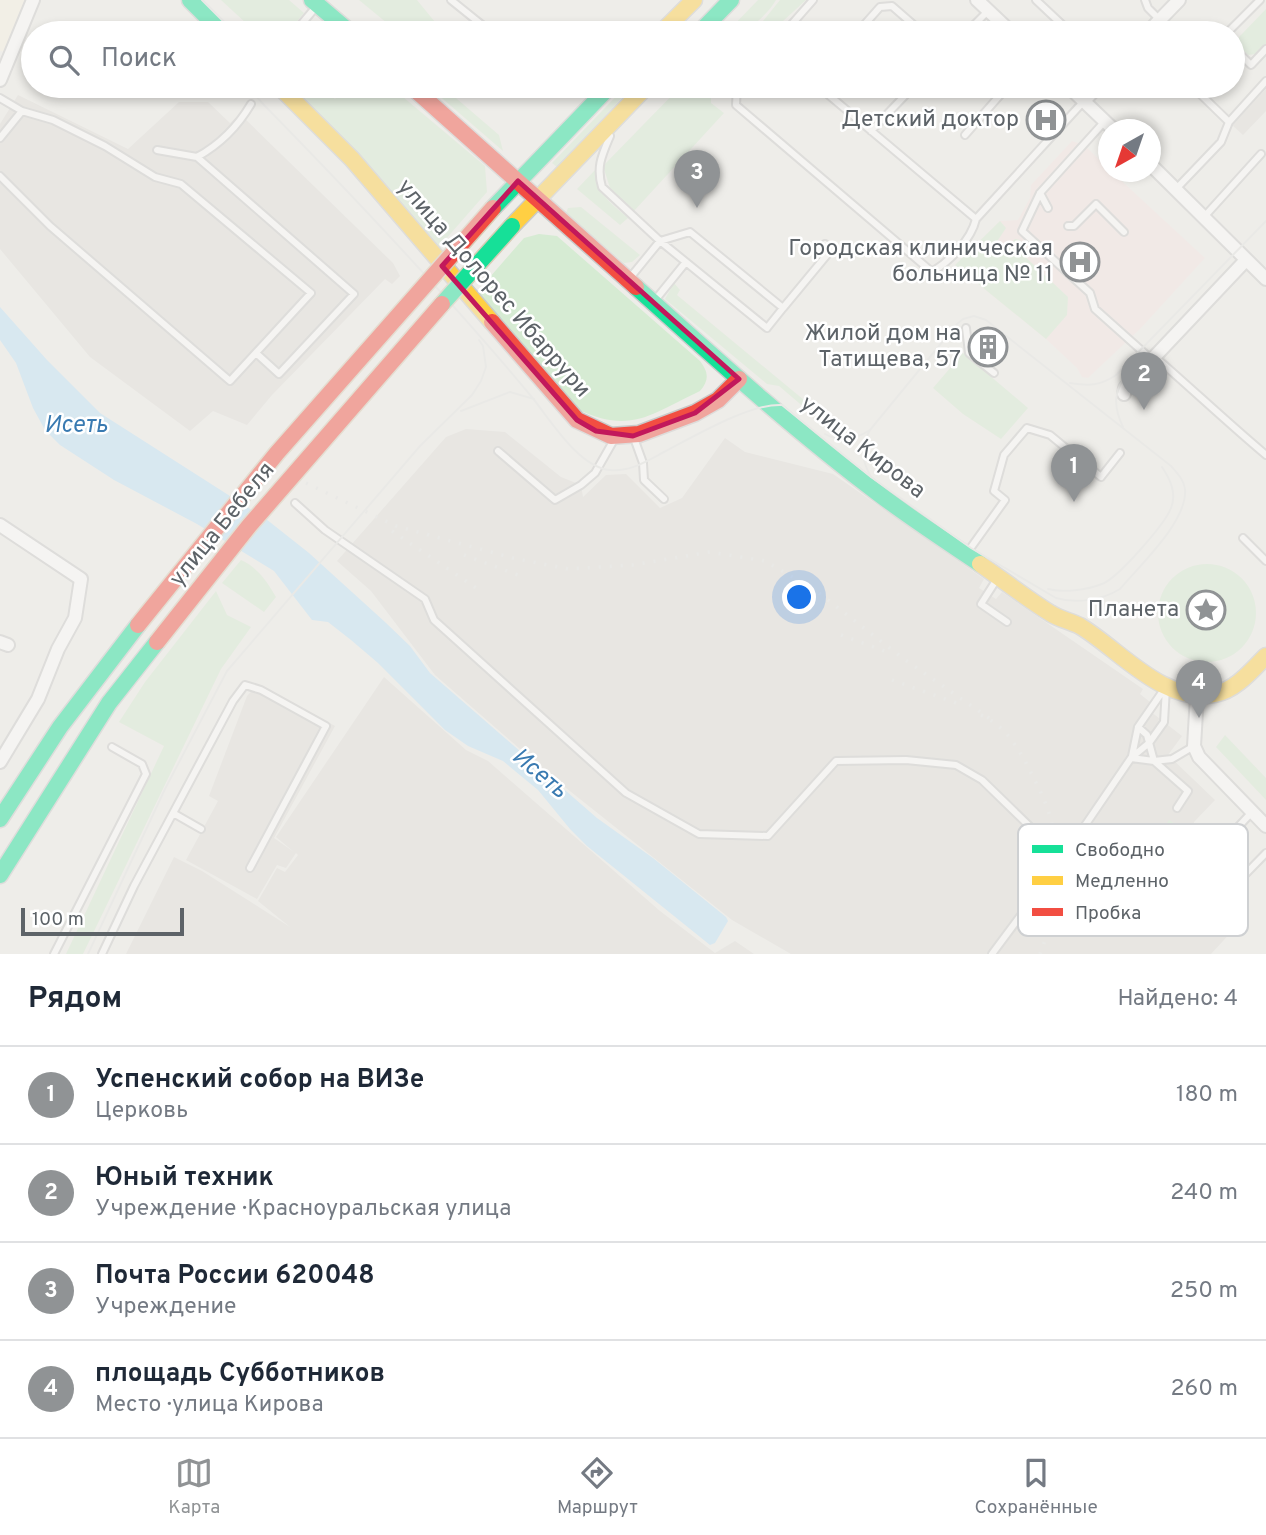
<!DOCTYPE html>
<html lang="ru">
<meta charset="utf-8">
<style>
body{margin:0;font-family:Overpass,sans-serif;background:#f6f6f7;color:#1f2937}
.compass{position:absolute;left:1098px;top:119px;width:63px;height:63px;border-radius:50%;background:#fff;box-shadow:0 4px 10px #0003;rotate:220deg}
.scale{position:absolute;left:21px;bottom:18px;width:163px;box-sizing:border-box;padding-left:7px;border:4px solid #5d6368;border-top:0;font-size:19px;line-height:24px;white-space:nowrap;color:#5d6368;-webkit-text-stroke:5px #fff;paint-order:stroke}
.you{position:absolute;left:800px;top:598px;width:24px;height:24px;margin:-18px;border:5px solid #fff;border-radius:50%;background:#1a73e8;box-shadow:0 0 0 10px #1a73e833}
.badge{display:grid;place-items:center;width:46px;height:46px;border-radius:50%;background:#909395;color:#fff;font-size:23px;font-weight:700}
.pin{position:absolute;translate:-50% -58px;filter:drop-shadow(0 2px 4px #0008)}
.pin::after{content:'';position:absolute;top:37px;width:24px;height:21px;background:inherit;clip-path:polygon(0 0,100% 0,50% 100%)}
.list{margin:0;padding:0;list-style:none}
h2{display:flex;justify-content:space-between;align-items:center;height:91px;margin:0;padding:0 28px;font-size:30px}
h2 small{font-size:23px;font-weight:400;color:#747a83}
.list li{display:grid;grid-template-columns:46px 1fr auto;gap:21px;align-items:center;box-sizing:border-box;height:98px;padding:0 28px;border-top:2px solid #e0e1e3}
.list b{display:block;font-size:26px;white-space:nowrap}
.list p{margin:0;font-size:23px;white-space:nowrap;color:#747a83}
.list em{font-size:23px;font-style:normal;color:#747a83}
.icon{flex:none;width:38px;height:38px;fill:none;stroke:currentColor;stroke-width:2;stroke-linecap:round;stroke-linejoin:round}
.map{position:relative;flex:none;width:1266px;height:954px;overflow:hidden}
.search{position:absolute;background:#fff;box-shadow:0 4px 10px #0003;left:21px;right:21px;top:21px;height:77px;display:flex;align-items:center;gap:18px;box-sizing:border-box;padding:0 24px;border-radius:38px;color:#747a83;font-size:26px}
.sheet{height:483px;background:#fff}
nav{display:flex;justify-content:space-around;align-items:center;box-sizing:border-box;height:98px;border-top:2px solid #e0e1e3;background:#fff;font-size:19px;color:#747a83}
nav a{display:grid;justify-items:center;gap:4px}
nav .on{color:#909395}
.map>svg:first-child{display:block}
</style>
<div class="map">
<svg width="1266" height="954" viewBox="0 0 1266 954">
<rect width="100%" height="100%" fill="#eeede9"/>
<path fill="#f7f1e2" d="M0,0H25L6,52L0,51Z"/>
<path fill="#dfdeda" d="M1266,89V111L1243,135L1232,125Z
M18,95L128,149L179,102H208L230,123L240,114L393,263L400,276L392,284L385,279L272,395L247,425L213,411L190,431L90,357L0,249V124Z
M466,429L505,432L561,477L581,485L583,497L606,475L626,474L660,508L682,498L725,438L745,452L833,474L984,579L979,588L996,599L1002,592L1143,689L1140,694L1150,702L1146,708L1182,736L1168,755L1215,800L1194,822V836L1177,862L1224,905L1234,903L1247,915L1211,954H791L732,920L551,776L435,675L371,591L337,561L446,437Z
M384,677L466,750L488,761L660,911L715,953L735,941L754,954H126L174,857L202,871L290,927L258,901L277,868L285,872L298,855L296,853L286,868L277,865L257,899L186,860L218,801L209,796L247,696L258,684L335,726L274,838L294,852L276,837Z"/>
<path fill="#f3e5e3" d="M1072,141L1084,145L1108,168V172H1112L1205,258L1140,329L1088,378L1082,377L1077,368L1046,339L955,265L1000,221L1018,220L1030,198L1031,185Z"/>
<path fill="#d6ebd3" d="M221,0H289L304,13L287,33H251L248,25Z
M359,0H417L435,22L449,33H399Z
M758,0H776C765,18 747,33 726,33Z
M780,0H806L770,33H744L763,21Z
M1266,9V44L1256,54L1248,55L1238,45L1239,37Z
M289,86H296L305,93C321,81 322,88 335,99L347,86H390L485,166L487,192L438,248Z
M428,86H442L499,135L503,151Z
M626,86H633L557,167L552,163Z
M681,86H717L711,92V103L724,113L634,211L611,191L603,166Z
M596,169C597,195 610,202 628,218L620,225L577,189Z
M581,207L640,255L632,262L624,263L566,213L568,208Z
M1000,221L1006,228L994,246L1002,253L1015,239L1020,240L1021,244L1019,251L1068,297L1067,315L1046,339L955,265Z
M539,234L557,236L700,361C709,373 709,380 700,391C651,414 631,435 577,409L476,293L524,238Z
M674,283L680,290L677,295L810,405L806,409L779,386L767,384L665,299Z
M963,353L1028,408L1001,439L963,414L933,388Z
M241,560C257,567 267,581 276,597L264,612L222,583Z
M1158 613a49 49 0 1 1 98 0a49 49 0 1 1-98 0Z
M216,591L227,615L251,627L221,669L83,954H66L164,746L119,722L145,682Z
M1225,735L1266,778V800L1216,747Z
M1169,820L1194,836L1165,879L1141,864Z"/>
<path fill="#bde2f8" d="M0,307L47,360L100,413L266,519L309,553L385,622L410,646L430,673L543,771L597,818L653,858L726,917L728,921L715,943L710,945L587,846L570,829L538,790L503,761L468,746L445,730L378,663L351,640L328,622L312,620L274,571L197,524L114,480L60,445L45,430L33,408L16,363L0,340Z"/>
<g fill="none" stroke-linecap="round" stroke-linejoin="round">
<defs>
<path id="lane" d="M451,0L492,33
M1036,0L1071,33
M1145,0L1148,8L1160,20
M294,33L315,8
M784,33L813,0
M857,33L880,7L892,6L923,33
M966,33L988,11
M1227,33L1260,0
M1233,47L1251,65L1266,49
M737,86L736,105L932,272C950,261 971,240 976,219L1084,101
M818,86L976,219
M1192,86L1229,122
M203,90L206,86
M0,98L22,111L53,120L105,146L155,177L181,184L311,293L230,381L50,226L0,176
M1105,121L1040,193L1022,231L1090,293L1095,309L1151,359
M871,131L914,86
M965,135L1008,86
M610,136C602,155 596,167 602,187L660,241L767,328L783,308L690,232L660,241L629,279
M0,138L22,111
M157,150L197,157L354,294L279,374L256,353
M197,157C219,145 238,126 251,104
M1176,189L1221,142L1229,122L1266,81
M1040,193L1048,208
M1204,217L1261,154
M1068,226H1074L1096,204L1124,232
M656,299L686,262
M783,308L831,250L825,244
M966,328L969,353L994,373
M1154,356C1192,389 1228,423 1266,455
M634,438L643,463L644,480L664,499
M498,451L555,500L581,485L595,473L615,438
M295,503L325,530L425,599L434,620L626,793L699,834L768,836L836,761L906,760L956,765L982,780L1055,851L1066,853
M1243,538L1266,561
M967,553L1005,500L994,491L1004,455L1027,428L1050,435L1101,477L1120,453
M997,579L981,604L1007,622
M1138,727L1147,735L1154,761L1172,759L1194,746
M1132,756L1138,727L1165,688
M1131,758L1154,761L1188,791L1177,808
M173,813L201,829
M1202,866L1252,812
M1226,894L1266,853
M54,954L146,774L142,764L112,747
M102,954L134,886L233,701L245,685L261,690L326,726L250,868
M992,954L1056,868L1131,758L1149,743L1164,722L1166,688"/>
<path id="street" d="M977,0L1012,33
M1147,33L1179,0
M0,80L33,0
M1068,86L1114,130
M1084,101L1098,86
M1150,164L1266,279
M1124,394L1125,388L1246,260
M0,525L81,579L75,618L58,649L38,699L0,762
M0,642L8,645
M1197,696L1194,746L1199,757L1266,826"/>
<path id="fast" d="M190,0L223,33
M312,0L351,33
M699,33L731,0
M493,208L610,86
M636,287C715,358 794,430 879,494C912,519 946,541 980,564
M0,819L60,727L138,625
M0,875L109,703L157,642"/>
<path id="slow" d="M661,33L694,0
M279,86L352,159L492,322
M512,226L647,86
M980,564C1003,580 1026,598 1050,613C1059,619 1070,621 1080,626C1120,650 1163,704 1215,694C1236,690 1252,670 1266,656"/>
<path id="jam" d="M411,86L636,287
M492,322L577,420L611,436L639,434L695,413L718,400L739,379"/>
</defs>
<use href="#lane" stroke="#c9cac9" stroke-width="10"/>
<use href="#street" stroke="#c9cac9" stroke-width="16"/>
<use href="#fast" stroke="#c9caca" stroke-width="19"/>
<use href="#slow" stroke="#c9caca" stroke-width="19"/>
<use href="#jam" stroke="#c9caca" stroke-width="19"/>
<use href="#lane" stroke="#fcfcfc" stroke-width="6"/>
<use href="#street" stroke="#fcfcfc" stroke-width="12"/>
<use href="#fast" stroke="#16e098" stroke-width="16"/>
<use href="#slow" stroke="#ffcf43" stroke-width="16"/>
<use href="#jam" stroke="#f24e42" stroke-width="16"/>
<path stroke="#e3e4e3" stroke-width="2" d="M202,0L235,33
M251,86L254,94L265,106C357,200 447,295 531,396C550,419 578,467 610,470C630,472 647,461 664,452C693,437 750,403 782,405L871,477L971,548L1056,598C1077,604 1102,600 1120,589C1140,565 1188,521 1185,489C1184,480 1177,473 1171,466L986,320L974,316L963,319L957,324L870,430C860,448 861,459 871,477
M1070,383C1089,386 1100,386 1116,375L1266,221
M461,411L510,392L534,399
M1123,427C1112,404 1114,389 1130,370
M825,434C841,443 856,439 870,430
M1048,589C1063,593 1087,590 1102,584C1118,578 1165,524 1171,508C1177,493 1170,479 1162,467
M88,954L165,789L227,671L420,446L472,395L481,381L486,367L483,346L479,340"/>
<path stroke="#e3e4e3" stroke-width="3.5" stroke-dasharray="2 9" stroke-linecap="butt" d="M306,483L396,526L513,558L568,569L632,565L710,552L765,561L815,590L904,659L989,718
M392,531L482,592
M464,555L518,575
M841,635L887,652
M892,680L959,704
M981,715C1002,724 1014,742 1025,761C1033,777 1042,793 1048,810C1063,851 1056,914 1040,954"/>
<defs>
<path id="fast-bridge" d="M442,304L512,226"/>
<path id="jam-bridge" d="M138,625L277,453L493,208
M157,642L249,526L442,304"/>
</defs>
<use href="#fast-bridge" stroke="#d7ccb5" stroke-width="19" stroke-linecap="butt"/>
<use href="#jam-bridge" stroke="#d7ccb5" stroke-width="19" stroke-linecap="butt"/>
<use href="#fast-bridge" stroke="#16e098" stroke-width="16"/>
<use href="#jam-bridge" stroke="#f24e42" stroke-width="16"/>
</g>
<path d="M0 0H1266V954H0ZM518,181L739,379L695,413L633,436L596,431L577,420L442,266Z" fill="#eeede9" fill-opacity=".55" fill-rule="evenodd"/>
<path fill="none" stroke="#c2185b" stroke-width="5" stroke-linejoin="round" d="M518,181L739,379L695,413L633,436L596,431L577,420L442,266Z"/>
<defs>
<symbol id="hospital-ring" viewBox="-11 -11 22 22"><circle r="9.5" fill="#fff" stroke="#909395" stroke-width="1.5"/><path d="M-5-5h3v3.5h4V-5h3V5h-3V1.5h-4V5h-3Z" fill="#909395"/></symbol>
<symbol id="building-ring" viewBox="-11 -11 22 22"><circle r="9.5" fill="#fff" stroke="#909395" stroke-width="1.5"/><path d="M-4-6H4V6H1V3H-1V6H-4ZM-2.5-4.3h1.7v1.8h-1.7ZM.8-4.3h1.7v1.8H.8ZM-2.5-1h1.7V.8h-1.7ZM.8-1h1.7V.8H.8Z" fill="#909395"/></symbol>
<symbol id="sight-ring" viewBox="-11 -11 22 22"><circle r="9.5" fill="#fff" stroke="#909395" stroke-width="1.5"/><path d="M0-6L1.8-2.2L6-1.7L2.9 1.2L3.7 5.4L0 3.3L-3.7 5.4L-2.9 1.2L-6-1.7L-1.8-2.2Z" fill="#909395"/></symbol>
</defs>
<g fill-rule="evenodd">
<use href="#hospital-ring" x="1024" y="98" width="44" height="44"/>
<use href="#hospital-ring" x="1058" y="240" width="44" height="44"/>
<use href="#building-ring" x="966" y="325" width="44" height="44"/>
<use href="#sight-ring" x="1184" y="588" width="44" height="44"/>
</g>
<g text-anchor="middle" dominant-baseline="central" stroke-width="5" stroke-linejoin="round" paint-order="stroke">
<g font-size="23" fill="#5d6368" stroke="#fff" text-anchor="end">
<text x="1019" y="120">Детский доктор</text>
<text x="1053" y="249">Городская клиническая<tspan x="1053" dy="26">больница № 11</tspan></text>
<text x="961" y="334">Жилой дом на<tspan x="961" dy="26">Татищева, 57</tspan></text>
<text x="1179" y="610">Планета</text>
</g>
<g font-size="23" fill="#5d6368" stroke="#fff">
<text transform="translate(493 289) rotate(49)">улица Долорес Ибаррури</text>
<text transform="translate(862 448) rotate(38)">улица Кирова</text>
<text transform="translate(223 525) rotate(-51)">улица Бебеля</text>
</g>
<g font-size="24" font-style="italic" fill="#397ab1" stroke="#fff">
<text x="76" y="426">Исеть</text>
<text transform="translate(539 774) rotate(40)">Исеть</text>
</g>
</g>
<rect x="1018" y="824" width="230" height="112" rx="10" fill="#fff" stroke="#ced0d2" stroke-width="2"/>
<rect x="1032" y="845" width="31" height="8" fill="#16e098"/>
<rect x="1032" y="876" width="31" height="9" fill="#ffcf43"/>
<rect x="1032" y="908" width="31" height="8" fill="#f24e42"/>
<g font-size="19" fill="#5d6368">
<text x="1075" y="856">Свободно</text>
<text x="1075" y="887">Медленно</text>
<text x="1075" y="919">Пробка</text>
</g>
</svg>
<svg class="compass" viewBox="-18 -18 36 36"><path d="M0-13l5 13h-10z" fill="#e53935"/><path d="M0 13l5-13h-10z" fill="#747a83"/></svg>
<div class="scale">100 m</div>
<div class="you"></div>
<div class="pin badge" style="left:1074px;top:502px">1</div>
<div class="pin badge" style="left:1144px;top:410px">2</div>
<div class="pin badge" style="left:697px;top:208px">3</div>
<div class="pin badge" style="left:1199px;top:718px">4</div>
<div class="search"><svg class="icon" aria-label="search" viewBox="0 0 24 24"><circle cx="10" cy="10" r="6"/><path d="M15 15l6 6"/></svg>Поиск</div>
</div>
<section class="sheet">
<h2>Рядом<small>Найдено: 4</small></h2>
<ul class="list">
<li><span class="badge">1</span><div><b>Успенский собор на ВИЗе</b><p>Церковь</p></div><em>180 m</em></li>
<li><span class="badge">2</span><div><b>Юный техник</b><p>Учреждение · Красноуральская улица</p></div><em>240 m</em></li>
<li><span class="badge">3</span><div><b>Почта России 620048</b><p>Учреждение</p></div><em>250 m</em></li>
<li><span class="badge">4</span><div><b>площадь Субботников</b><p>Место · улица Кирова</p></div><em>260 m</em></li>
</ul>
</section>
<nav>
<a class="on"><svg class="icon" aria-label="map" viewBox="0 0 24 24"><path d="M3 6l6-2 6 2 6-2v14l-6 2-6-2-6 2zM9 4v14M15 6v14"/></svg>Карта</a>
<a><svg class="icon" aria-label="directions" viewBox="0 0 24 24"><path d="M12 3l9 9-9 9-9-9zM9 14v-3h6M13 9l2 2-2 2"/></svg>Маршрут</a>
<a><svg class="icon" aria-label="saved" viewBox="0 0 24 24"><path d="M7 4h10v16l-5-4-5 4z"/></svg>Сохранённые</a>
</nav>
